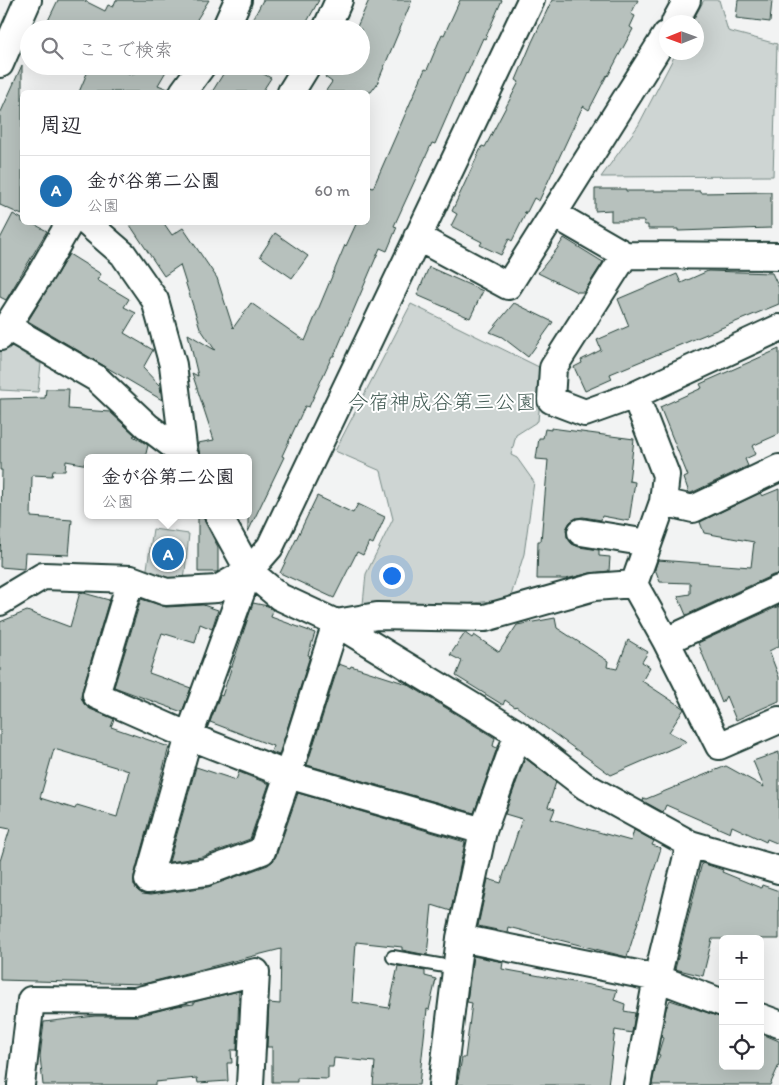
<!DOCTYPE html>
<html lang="ja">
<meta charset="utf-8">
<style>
body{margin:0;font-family:Itim,"Klee One",sans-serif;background:#f2f2f3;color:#2b2b33}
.controls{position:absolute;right:15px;bottom:15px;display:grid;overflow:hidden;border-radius:8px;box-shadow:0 5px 20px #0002}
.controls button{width:45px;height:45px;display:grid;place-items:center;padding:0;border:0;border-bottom:1px solid #e1e1e2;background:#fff;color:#2b2b33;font:25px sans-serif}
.compass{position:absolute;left:659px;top:15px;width:45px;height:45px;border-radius:50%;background:#fff;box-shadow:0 5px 20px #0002;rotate:269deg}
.you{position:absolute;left:391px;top:575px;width:18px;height:18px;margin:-12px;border:4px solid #fff;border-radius:50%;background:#1a73e8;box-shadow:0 0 0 8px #1a73e833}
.badge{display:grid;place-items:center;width:32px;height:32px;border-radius:50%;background:#1f6fb2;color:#fff;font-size:16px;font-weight:700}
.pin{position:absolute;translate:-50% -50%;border:2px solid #fff;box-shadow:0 1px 5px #0006}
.popup{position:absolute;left:84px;top:454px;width:168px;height:65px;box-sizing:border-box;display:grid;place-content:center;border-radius:8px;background:#fff;filter:drop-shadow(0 1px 4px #0005);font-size:16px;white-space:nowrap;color:#7c7c81}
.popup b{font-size:19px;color:#2b2b33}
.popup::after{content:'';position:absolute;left:50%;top:100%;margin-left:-10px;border:10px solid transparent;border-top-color:#fff}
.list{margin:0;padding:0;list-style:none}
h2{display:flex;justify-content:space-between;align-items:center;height:65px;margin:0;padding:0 20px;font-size:21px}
h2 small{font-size:16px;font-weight:400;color:#7c7c81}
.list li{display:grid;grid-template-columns:32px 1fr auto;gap:15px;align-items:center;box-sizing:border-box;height:70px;padding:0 20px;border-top:1px solid #e1e1e2}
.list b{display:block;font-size:19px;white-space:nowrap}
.list p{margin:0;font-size:16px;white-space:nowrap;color:#7c7c81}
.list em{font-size:16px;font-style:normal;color:#7c7c81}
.icon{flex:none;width:28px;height:28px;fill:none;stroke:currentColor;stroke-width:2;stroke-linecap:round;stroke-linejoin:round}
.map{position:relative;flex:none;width:779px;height:1085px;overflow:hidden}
.search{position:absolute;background:#fff;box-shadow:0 5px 20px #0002;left:20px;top:20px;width:350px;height:55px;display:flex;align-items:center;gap:12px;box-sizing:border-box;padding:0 18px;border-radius:28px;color:#7c7c81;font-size:19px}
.panel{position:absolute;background:#fff;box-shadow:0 5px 20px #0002;left:20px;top:90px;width:350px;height:135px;border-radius:8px}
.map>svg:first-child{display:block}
</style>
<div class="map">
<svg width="779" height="1085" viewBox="0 0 779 1085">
<rect width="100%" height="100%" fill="#f2f3f3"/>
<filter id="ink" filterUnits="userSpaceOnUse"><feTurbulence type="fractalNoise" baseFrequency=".02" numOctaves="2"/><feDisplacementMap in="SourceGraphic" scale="10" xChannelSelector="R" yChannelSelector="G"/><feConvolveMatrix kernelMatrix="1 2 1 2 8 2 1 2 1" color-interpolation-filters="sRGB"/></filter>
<g filter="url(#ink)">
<path fill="#ced5d3" stroke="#768984" d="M704,0H719L728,31L777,44L773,176L601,177L638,126L676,53L696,52V22H692Z
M411,304L543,369L538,421L516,435L511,455L517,458L534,482L524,554L510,599L465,604L400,607L363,604L366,574L393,519L381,471L335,451Z
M3,341L41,364L38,392L0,390V347Z
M153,529L189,534L184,581L164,582L146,575Z"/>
<path fill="#b7c1bd" stroke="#1f3d34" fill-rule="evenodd" d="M58,0H83L105,11L108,5L113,7L116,0H209L191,29H44Z
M263,0H319L303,29H248Z
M369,0H412L377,84L371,92H325L332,82L325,77L332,66H361V29H356Z
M460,0H502L485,39L483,38L467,74L466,73L435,144L432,143L394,226L397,227L387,251L380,248L334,356H332L309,407L305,406L282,456L284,457L248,532V458H201L199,450L198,443L214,440L192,373L198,376L188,334L215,350L200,328L180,265L164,276L128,222H163L172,235L183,228L217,278L233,328L251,303L305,341L345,245L346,246L357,222H368V186L373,188L425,69L427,70L442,34L444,35Z
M552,0H638L631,14L635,16L630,27L633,29L608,76L607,75L589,110L583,106L539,201L534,198L527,212H524L526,213L512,241L509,239L501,255L480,245L482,242L451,226L457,214L452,211L482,146L485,147L519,82L516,80L532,42Z
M738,0H772L770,22L736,18Z
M22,65V215L0,205V114Z
M90,66H111L133,75L138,66H165L168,68L158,85L168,89V92H79Z
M228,66H258L261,68L260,72L271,78L262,92H212Z
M595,189H626V191H700V193L771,192V228L678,231V229H648V225H644V221H611V210L595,211Z
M13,214L22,219V222H30L47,231L6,300L0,297V239Z
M275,233L308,256L292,278L260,256Z
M564,238L603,262L584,292H577L538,273L557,249Z
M69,254L101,274L97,280L129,299L124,307L136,313L124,333L153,350L143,368L160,386L162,400L28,321Z
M429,267L483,291L470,318L417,295Z
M708,271L772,273L779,288V304L610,374L612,379L585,391L574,367L582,363L581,360L601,350L597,340L629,326L618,299L677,274L681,283Z
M514,303L553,322L528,357L502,337L490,332Z
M779,349V434L752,446L756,454L745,459L748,466L691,493H689L684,478L688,476L660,407L702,388L700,384Z
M46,389H69L68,409L110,412L135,435L133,436L148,445L145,458H88V465L66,461L65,471H53L52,476L32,475L31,517L72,520L69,555L25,553L24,569L0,567L2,470H0V399L45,398Z
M551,428L634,439L629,481L635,482L629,521L602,516L601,520L583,517L576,518L570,522L566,529L567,537L572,544L579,547L599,550V556L610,557L609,571L590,573L566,579H537L538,541H541L548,460L536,459L539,438H543L545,429L551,430Z
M779,489V574L773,575L686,615L678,596L690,594V583L660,582L655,569L658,560L751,567L754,542L704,533L700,522L760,493L762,496Z
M317,496L353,513L358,504L385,517L373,544L369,542L363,555L357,552L334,598L280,573Z
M198,515H203L205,522L218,547V571L217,572H198Z
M80,592L109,600L82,691L81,697L84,704L90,709L114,719L111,727L169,747L134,876V884L136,889L142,894L150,895L208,887L268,865L273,861L276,856L298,793L465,842L451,911L432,905L427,955L402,950V947L356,942L352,1002L389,1008L398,966L425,971V976L436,979L429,1010L427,1009L419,1085H373L375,1062L334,1058L333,1067H328V1079L297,1078V1082H272V1047H267L269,1003L280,1004L281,949L143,984L0,980V861L10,829L0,827V622L27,611L70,627ZM54,749L129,771L117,817L77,805L75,809L40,798Z
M141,599L166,607L203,605L218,610L212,629L200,624L195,643L162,633L149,673L191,688L182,712L114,687Z
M253,603L268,606L273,610L271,617L315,633L308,655L310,656L279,755L271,752L273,746L210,722L220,695L222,696Z
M779,606V646L769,651L779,677V701L736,720L726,696L722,703L698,643Z
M555,618L557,628L608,661L607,667L617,669L628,640L648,652L642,662L650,667L642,681L683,708L684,709L669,732L687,742L611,775L516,706L515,707L505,700L503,705L456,676L462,661L450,655L465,633L472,638L474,635L499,652L517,625Z
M339,664L350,668L351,666L407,684L495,738L493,746L497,748L474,813L307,765Z
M779,752V844L767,839L766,842L732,826L730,833L666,805L663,812L643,801L644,798L646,799L726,766L764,787L753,761Z
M525,758L556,782L548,807L555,809L551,819L631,841L634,830L654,841L652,845L661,848L627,957L508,927L507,932L478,926L488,879L501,883L522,819L505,814Z
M196,767L236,780L239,772L269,784L250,839L202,857L169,862Z
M702,863L723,870L722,872L761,888L762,885L779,891V939H712L703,976L675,969Z
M473,956L503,962L502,969L617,990L614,1000L625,1004L624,1011L635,1013L632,1033L615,1030L608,1085H457L462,1058H465L472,1003L467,1002Z
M239,991L237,1050H231L232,1063H227L228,1081L198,1083L197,1078L155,1082V1085H43L40,1056L44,1022L95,1016H138L177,1006L194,1004V1002Z
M670,1000L723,1018V1066H760V1033L779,1041V1065L770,1085H652L656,1064L660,1055L658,1054L663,1038L661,1037L666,1009Z"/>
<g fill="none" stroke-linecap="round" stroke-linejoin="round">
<defs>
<path id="service" d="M393,957L456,968"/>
<path id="minor" d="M675,22L687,0
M225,29L238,0
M326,29L339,0
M0,64L28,0
M183,92L202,66
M291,92L307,66
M554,214L625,255L779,256
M86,222L123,254L155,300L173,365L184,454
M417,237L508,286L666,35
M625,255L553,368L551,400L585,413L635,395L779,328
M6,326L96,378L147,426L184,454L186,458
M0,337L42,271L70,222
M635,395L666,475L663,502L634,584L666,641L719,746L779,720
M663,502L693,509L779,468
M218,515L249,571L189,736L148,880L206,872L262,851L288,775L336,623L377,616L485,618L594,587L634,584
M581,532L648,543
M249,571L270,547L531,0
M131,579L96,695L189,736L288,775L483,831
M0,602L43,576L131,579L166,592L217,589L249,571L280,597L336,623L518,734L585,786L690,844L779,870
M666,641L779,589
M460,938L657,978L723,1003
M760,1017L779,1024
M21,1085L31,1000L135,1001L256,972L250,1085
M442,1085L460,938L483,831L518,734
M637,1085L657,978L690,844"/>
</defs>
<use href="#service" stroke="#1f3d34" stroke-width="16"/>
<use href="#minor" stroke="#1f3d34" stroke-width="30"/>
<use href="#service" stroke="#fff" stroke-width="12"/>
<use href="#minor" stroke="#fff" stroke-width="26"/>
</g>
</g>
<g text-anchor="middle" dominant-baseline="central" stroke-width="4" stroke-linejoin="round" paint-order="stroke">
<g font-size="21" fill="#425b54" stroke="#fff">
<text x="442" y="401">今宿神成谷第三公園</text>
</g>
</g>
</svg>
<div class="controls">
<button>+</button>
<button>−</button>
<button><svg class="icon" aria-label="locate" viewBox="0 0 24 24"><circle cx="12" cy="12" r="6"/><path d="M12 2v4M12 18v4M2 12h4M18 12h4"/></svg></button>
</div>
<svg class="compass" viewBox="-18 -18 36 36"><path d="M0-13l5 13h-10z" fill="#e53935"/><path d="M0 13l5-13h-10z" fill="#7c7c81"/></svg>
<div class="you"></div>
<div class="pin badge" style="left:168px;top:554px">A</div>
<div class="popup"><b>金が谷第二公園</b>公園</div>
<div class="search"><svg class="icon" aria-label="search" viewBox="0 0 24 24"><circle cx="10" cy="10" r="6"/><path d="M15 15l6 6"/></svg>ここで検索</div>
<section class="panel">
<h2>周辺<small></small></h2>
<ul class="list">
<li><span class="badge">A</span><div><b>金が谷第二公園</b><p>公園</p></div><em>60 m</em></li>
</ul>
</section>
</div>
